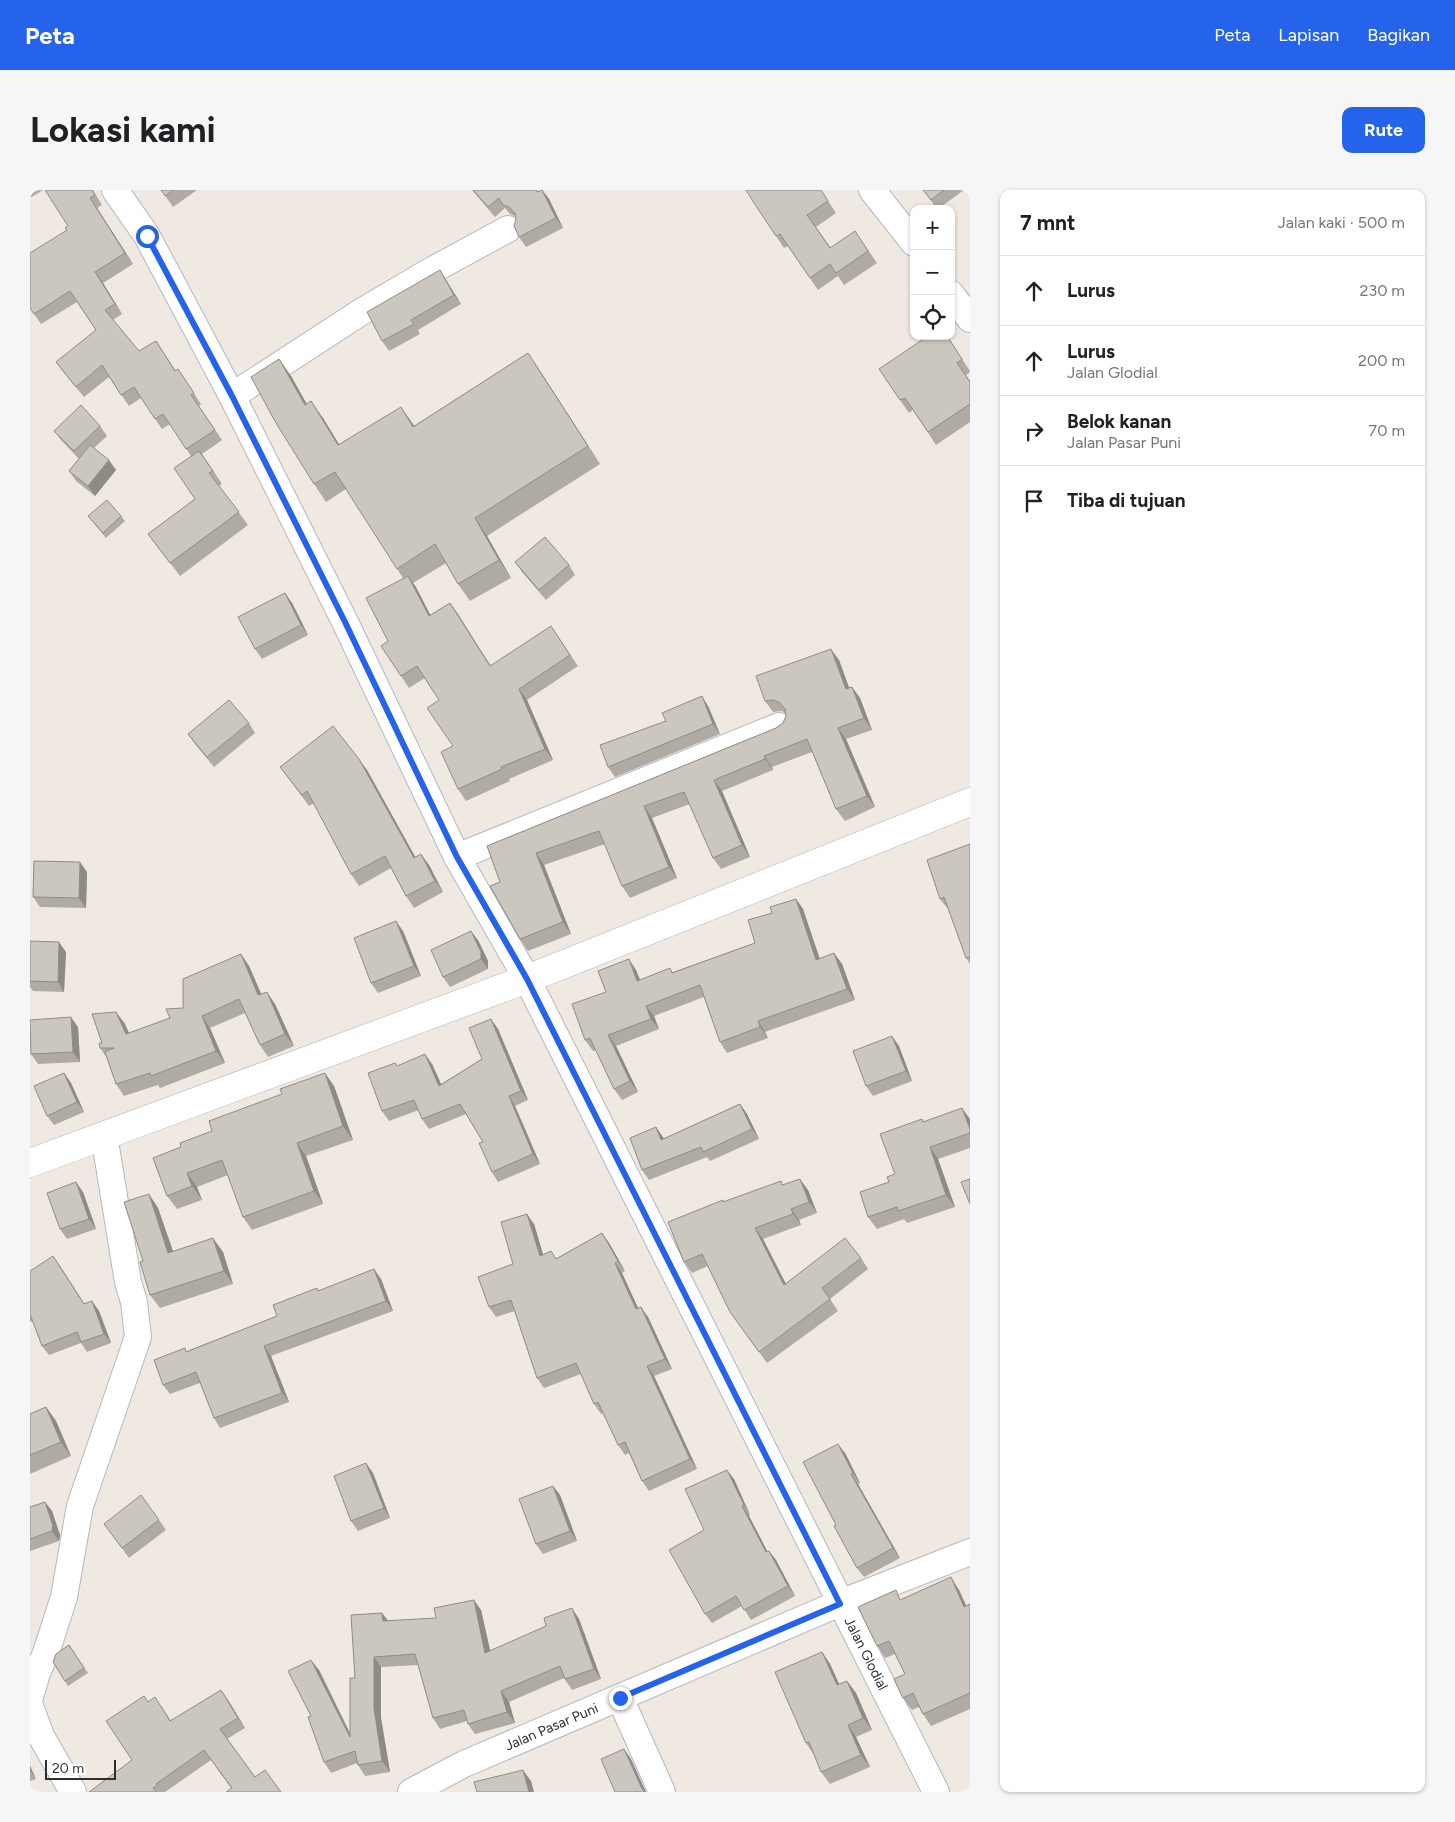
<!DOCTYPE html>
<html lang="id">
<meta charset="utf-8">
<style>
body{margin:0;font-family:Figtree,sans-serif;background:#f6f6f6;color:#202124}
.controls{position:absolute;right:15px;top:15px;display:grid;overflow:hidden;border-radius:10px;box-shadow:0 1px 4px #0004}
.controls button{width:45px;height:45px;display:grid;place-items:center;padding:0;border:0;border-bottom:1px solid #e0e0e0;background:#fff;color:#202124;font:25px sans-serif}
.scale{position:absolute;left:15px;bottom:12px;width:71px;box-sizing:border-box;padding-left:5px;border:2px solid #2e2e2e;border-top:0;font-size:14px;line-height:18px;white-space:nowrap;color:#2e2e2e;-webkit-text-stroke:4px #fff;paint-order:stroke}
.stop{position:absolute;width:15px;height:15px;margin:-11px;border:4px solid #2563eb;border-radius:50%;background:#fff}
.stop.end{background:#2563eb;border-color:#fff;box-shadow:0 1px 5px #0008}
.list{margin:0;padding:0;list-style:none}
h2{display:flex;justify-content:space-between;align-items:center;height:65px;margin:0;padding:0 20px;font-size:21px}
h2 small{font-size:16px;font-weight:400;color:#757577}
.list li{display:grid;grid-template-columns:32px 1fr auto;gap:15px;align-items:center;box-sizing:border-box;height:70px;padding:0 20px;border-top:1px solid #e0e0e0}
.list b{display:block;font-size:19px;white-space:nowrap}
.list p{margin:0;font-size:16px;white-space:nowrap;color:#757577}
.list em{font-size:16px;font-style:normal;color:#757577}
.icon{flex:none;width:28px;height:28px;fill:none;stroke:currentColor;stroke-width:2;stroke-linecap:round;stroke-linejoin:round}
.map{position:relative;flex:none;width:940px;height:1602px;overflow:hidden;border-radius:10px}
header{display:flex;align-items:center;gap:30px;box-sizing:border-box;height:70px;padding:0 25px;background:#2563eb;color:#fff}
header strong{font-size:24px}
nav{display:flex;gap:28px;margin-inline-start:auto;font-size:18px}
.intro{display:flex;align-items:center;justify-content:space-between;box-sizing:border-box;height:120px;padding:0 30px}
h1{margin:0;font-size:35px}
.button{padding:12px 22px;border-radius:10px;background:#2563eb;color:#fff;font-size:18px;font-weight:700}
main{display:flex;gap:30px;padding:0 30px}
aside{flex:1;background:#fff;border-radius:10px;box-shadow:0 1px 4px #0004}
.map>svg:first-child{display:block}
</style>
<header>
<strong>Peta</strong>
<nav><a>Peta</a><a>Lapisan</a><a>Bagikan</a></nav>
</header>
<div class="intro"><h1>Lokasi kami</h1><a class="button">Rute</a></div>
<main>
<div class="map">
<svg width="940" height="1602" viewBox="0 0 940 1602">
<rect width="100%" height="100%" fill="#efe9e1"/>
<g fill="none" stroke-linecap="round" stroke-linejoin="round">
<defs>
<g id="street">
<path id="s1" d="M85,0L117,46L202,206L315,432L427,667L497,789L906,1602"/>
<path d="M842,0L884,53"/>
<path d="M921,104L940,129"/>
<path d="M202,206L331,122L397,83L478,39"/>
<path d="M427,667L749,536"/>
<path d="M0,1507L7,1483L16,1463L34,1407L50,1316L108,1147L104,1112L98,1092L74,945"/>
<path d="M590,1508L632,1602"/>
<path d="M0,1516L11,1546L43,1602"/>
<path id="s2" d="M381,1602L434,1574L810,1413L940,1362"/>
</g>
<path id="secondary" d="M0,973L497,789L940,612"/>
</defs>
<use href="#street" stroke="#b4b7c1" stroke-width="28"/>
<use href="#secondary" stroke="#b4b7c1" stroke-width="29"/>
<use href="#street" stroke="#fff" stroke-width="26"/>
<use href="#secondary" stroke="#fff" stroke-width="28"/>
</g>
<path fill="#afaba4" d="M0,0H13L0,8Z
M63,0L72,15L67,18L103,74L73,93L92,124L83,130L109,161L126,151L146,181L148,179L171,214L169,216L192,250L172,264L192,294L189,296L218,335L150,386L118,344L165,309L161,266L140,234L132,239L111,208L99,216L79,187L54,207L34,183L26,172L66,140L47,112L11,134L0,118L38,36Z
M131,0H167L143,17Z
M442,0H506L507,2L512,0L519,9L533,38L496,57L489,47L485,26L480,24L475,18L465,27Z
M791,0L806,23L786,37L801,58L825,41L847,73L814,95L808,86L788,100L758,56L754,58L726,16Z
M893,0H934L908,19H907Z
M410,80L416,90L431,114L388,140L390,144L359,161L352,151Z
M917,146L940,181V182L936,185L940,191V232L906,255L883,220L879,223L870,210Z
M498,163L510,181L570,274L457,346L481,388L440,411L428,394L416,373L383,393L400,425L420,413L461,476L521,436L548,476L497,510L523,570L479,589L480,591L436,611L428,599L423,556L409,510L395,488L379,498L371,486L358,451L373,388L316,299L296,312L284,294L249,169L261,186L277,214L293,228L309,255L384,236Z
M70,236L77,246L64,258L86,280L65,306L46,291L39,281L49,269L31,250L24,241Z
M58,326H91L95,331L76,348Z
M485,372L539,375L545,385L516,410L492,382Z
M255,403L262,413L278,445L232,469L225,459Z
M809,470L819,498L822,497L830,508L842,540L816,549L845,617L815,631L806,619L782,562L742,577L743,580L692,601L720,667L691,679L683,668L660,614L622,628L647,688L600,708L592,696L575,654L514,675L541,744L498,761L490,749L457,656L746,538L753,533L756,526L755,523L752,521L743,522L735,511Z
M678,516L690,544L585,587L578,577L636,531Z
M219,533L225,543L184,577L165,554L158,544Z
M250,577L337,580L385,667L399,675L413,702L384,718L376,706L361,678L329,696L321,684L284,613L279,616Z
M940,654V774L936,768L919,719H918L910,709Z
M57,682L56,718L10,717L3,707Z
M766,709L773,719L789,769L804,763L812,774L825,810L735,842L738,848L697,863L690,852L674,807L624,826L629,839L586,856L608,902L592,910L584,899L566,860L563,861L555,850L576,802L606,780L610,790L643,782L725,753L742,723Z
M373,741L391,786L348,803L341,793Z
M448,750L458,771V779L420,797L413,787Z
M0,751L36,762L34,802L3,801L0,797Z
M211,764L219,776L231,804L245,814L264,856L238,867L230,855L215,823L180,838L195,873L130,898L128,895L94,906L86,894L77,868L70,858L72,853L86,822L95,834L99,843L140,828L153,818Z
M461,829L468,839L498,910L485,916L510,974L468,992L462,982L453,952L436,924L399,939L392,929L389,920L359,931L352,921L365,873L367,876L402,874L411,894L452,869Z
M48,837L50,872L8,874L1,864Z
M869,856L882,891L843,906L836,896Z
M34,883L41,893L54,922L24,935L17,926Z
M304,896L323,950L276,966L293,1014L222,1040L213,1027L198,985L167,997L172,1010L147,1019L137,1006L123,968Z
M710,914L717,924L729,949L680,971L677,967L619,990L612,980L633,947L634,949Z
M892,929L894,932L940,929V958L908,969L925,1017L877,1033L874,1029L847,1039L838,1027L859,992L865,984Z
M754,995L778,1000L787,1023L769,1030L771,1035L733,1049L756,1094L831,1068L838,1079L800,1109L808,1121L737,1173L700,1122L678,1076L662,1083L654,1072L694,1012Z
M53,1002L66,1039L37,1049L30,1039Z
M128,1018L143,1061L193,1062L203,1094L130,1118L120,1105L113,1071Z
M504,1034L513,1065L527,1068L572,1043L579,1053L595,1081L592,1083L608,1118L618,1127L642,1179L624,1186L667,1279L619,1301L612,1291L599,1263L595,1265L588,1255L573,1223L571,1224L564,1214L551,1184L514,1198L507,1188L485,1121L466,1127L459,1117Z
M30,1076L54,1114L62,1111L69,1121L81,1153L57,1162L51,1153L19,1165L12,1156L3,1131L0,1132V1081Z
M351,1089L363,1121L241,1166L259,1212L190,1238L184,1228L170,1193L140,1204L133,1195L157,1161L247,1126L289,1101Z
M16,1217L26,1231L41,1266L0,1284V1224Z
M815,1263L830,1293L828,1294L870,1368L834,1387L827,1378L806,1335Z
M343,1283L360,1328L328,1341L321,1331Z
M704,1289L720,1325L719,1326L737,1361H739L746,1370L765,1406L721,1430L712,1416L682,1433L675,1424L674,1340Z
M523,1296L530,1305L547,1351L513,1364L506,1354Z
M15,1312L22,1321L30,1345L29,1351L0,1361V1317Z
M129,1330L136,1340L99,1368L81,1343Z
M929,1400L936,1416L940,1414V1519L901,1536L893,1524L889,1517L882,1520L873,1508L875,1484L865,1464L855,1468L847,1456L872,1409Z
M451,1420L460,1461L549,1429L571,1489L542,1500L534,1488L479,1512L485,1533L445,1544L438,1534L437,1531L410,1539L403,1528L388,1475L351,1477V1528L360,1582L335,1586L328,1575L327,1573L301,1583L294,1572L281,1526L289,1480L320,1543L325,1488L358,1431L406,1428Z
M39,1455L58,1483L38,1496L23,1472Z
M792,1462L800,1474L809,1494L817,1491L826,1503L842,1540L826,1547L840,1577L800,1594L791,1582L784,1565L776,1553Z
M198,1510L215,1538L197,1549L225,1587L201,1598L181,1570L135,1602H59L102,1570L118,1512L132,1517L141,1531Z
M0,1576L6,1589L0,1591Z"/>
<path fill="#8e8b86" d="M512,0L519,9L533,38L526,28Z
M60,8L67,18L103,74L95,63Z
M410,80L416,90L431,114L424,105Z
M65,82L73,93L92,124L85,114Z
M498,163L510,181L570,274L558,256Z
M249,169L261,186L287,233L275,215Z
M281,211L293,228L320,272L308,255Z
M371,217L383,234L395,254L383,237Z
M79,270L86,280L65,306L58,296Z
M445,328L457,346L481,388L469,370Z
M378,386L386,397L407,438L399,426Z
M255,403L262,413L278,445L271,435Z
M420,413L428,424L468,488L460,476Z
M801,459L809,470L824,511L816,499Z
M822,497L830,508L842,540L834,528Z
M489,499L497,510L523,570L515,559Z
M672,506L678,516L690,544L683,534Z
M808,538L816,549L845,617L837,606Z
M734,566L742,577L743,580L735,569Z
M329,569L337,580L392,679L384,668Z
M684,590L692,601L720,667L712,655Z
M614,616L622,628L647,688L639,677Z
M506,663L514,675L541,744L533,732Z
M391,664L399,675L413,702L405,691Z
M50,672L57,682L56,718L49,708Z
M766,709L773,719L794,781L786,770Z
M366,731L373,741L391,786L384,776Z
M441,741L448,750L458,771V779L451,769Z
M29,752L36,762L34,802L28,792Z
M804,763L812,774L825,810L817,799Z
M211,764L219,776L237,817L228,805Z
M599,769L606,780L615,802L607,791Z
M237,802L245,814L264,856L255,844Z
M616,816L624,826L629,839L621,829Z
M86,822L95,834L104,856L96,844Z
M172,826L180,838L195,873L186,861Z
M41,827L48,837L50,872L43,862Z
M461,829L468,839L498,910L491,901Z
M728,831L735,842L738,848L730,837Z
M578,845L586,856L608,902L600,891Z
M862,846L869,856L882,891L876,881Z
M395,864L402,874L416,905L409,896Z
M34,883L41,893L54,922L47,912Z
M295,883L304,896L323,950L313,936Z
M479,906L485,916L510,974L503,964Z
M710,914L717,924L729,949L722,939Z
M932,918L940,929V939Z
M626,937L633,947L638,960L631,950Z
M267,953L276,966L293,1014L284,1001Z
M900,957L908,969L925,1017L916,1005Z
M157,983L167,997L172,1010L162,996Z
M770,989L778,1000L787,1023L779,1012Z
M46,992L53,1002L66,1039L59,1029Z
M119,1004L128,1018L148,1076L138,1063Z
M761,1019L769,1030L771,1035L763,1024Z
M497,1024L504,1034L517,1077L510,1066Z
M725,1038L733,1049L762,1106L754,1095Z
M572,1043L579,1053L595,1081L588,1071Z
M183,1048L193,1062L203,1094L194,1081Z
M23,1066L30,1076L61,1124L54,1114Z
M585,1073L592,1083L613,1129L606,1119Z
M344,1079L351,1089L363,1121L356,1111Z
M62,1111L69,1121L81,1153L74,1144Z
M611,1117L618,1127L642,1179L635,1169Z
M234,1156L241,1166L259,1212L252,1203Z
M617,1176L624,1186L667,1279L660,1269Z
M16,1217L26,1231L41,1266L31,1252Z
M808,1254L815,1263L830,1293L823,1283Z
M336,1273L343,1283L360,1328L354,1318Z
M697,1280L704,1289L720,1325L714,1315Z
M821,1284L828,1294L870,1368L863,1358Z
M523,1296L530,1305L547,1351L540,1341Z
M15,1312L22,1321L30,1345L29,1351L22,1341Z
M712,1316L719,1326L743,1372L736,1362Z
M739,1361L746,1370L765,1406L758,1396Z
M921,1387L929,1400L940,1424L934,1417Z
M444,1410L451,1420L463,1473L455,1463Z
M542,1418L549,1429L571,1489L564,1479Z
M352,1423L360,1433L353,1431Z
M792,1462L800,1474L815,1507L807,1495Z
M344,1467L351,1477V1528L360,1582L352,1571L344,1518Z
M281,1470L289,1480L327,1558L320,1547Z
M817,1491L826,1503L842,1540L833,1528Z
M191,1500L198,1510L215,1538L208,1528Z
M471,1501L479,1512L485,1533L477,1522Z
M818,1535L826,1547L840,1577L831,1565Z
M594,1559L601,1569L616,1602H614L612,1599Z
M0,1576L6,1589L0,1580Z
M493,1580L501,1591L504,1602H499Z"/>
<path fill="#cbc7bf" stroke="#8e8b86" d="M15,0H62L65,5L60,8L95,63L65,82L85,114L75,120L109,161L126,151L145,181L148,179L164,203L161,205L185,240L156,259L133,224L125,229L104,197L91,205L72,175L46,197L26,172L66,140L40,101L4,124L0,118V63L37,40L35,38L38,36Z
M131,0H143L135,6Z
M443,0H506L507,2L512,0L526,28L489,47L484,36L486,29L485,23L479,17L473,15L469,8L458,17Z
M716,0H791L798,11L777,25L800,58L825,41L838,61L806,83L800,74L780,88L750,44L746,46L726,16Z
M893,0H914L901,10Z
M410,80L424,105L381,130L384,134L352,151L337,122Z
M898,146H917L932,169L927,173L940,192V214L898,242L875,208L870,210L849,179Z
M498,163L558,256L445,328L469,370L428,394L405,354L367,379L305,282L284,294L246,233L221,187L249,169L275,215L281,211L308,255L371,217L383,237Z
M51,215L70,236L44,261L24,241Z
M60,255L79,270L58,296L39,281Z
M169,261L183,281L179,283L209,322L140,373L118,344L165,309L144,278Z
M77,310L91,326L73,343L58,326Z
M515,347L539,375L509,400L485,372Z
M378,386L399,426L420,413L460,476L521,436L540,465L489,499L515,559L471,577L472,579L428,599L411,562L423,556L397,518L409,510L387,476L371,486L351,456L358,451L336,408Z
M255,403L271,435L225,459L208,427Z
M801,459L816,499L822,497L834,528L808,538L837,606L806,619L777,549L734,566L735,569L684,590L712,655L683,668L654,602L614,616L639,677L592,696L569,641L506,663L533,732L490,749L460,696L470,692L457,656L746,538L753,533L756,526L755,519L750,513L743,510L735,511L726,486Z
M672,506L683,534L578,577L570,555L636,531L632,523Z
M199,510L219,533L177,567L158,544Z
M303,536L329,569L384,668L391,664L405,691L376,706L355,666L321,684L277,601L272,605L250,577Z
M940,654V767L936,768L914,707L910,709L897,670Z
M4,671L50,672L49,708L3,707Z
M766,709L786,770L804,763L817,799L728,831L730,837L690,852L670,795L616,816L621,829L578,845L600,891L584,899L560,848L555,850L542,814L576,802L568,781L599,769L607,791L640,778L642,783L725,753L718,730L742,723L740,717Z
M366,731L384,776L341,793L324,748Z
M441,741L451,762V769L413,787L401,760Z
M0,751L29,752L28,792L0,791Z
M211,764L228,805L237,802L255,844L230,855L209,809L172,826L186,861L121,886L120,883L86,894L75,862L84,858H70L69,853H72L62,824L86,822L96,844L140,828L136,819L153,818V789Z
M41,827L43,862L1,864L0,830Z
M461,829L491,901L479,906L503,964L462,982L449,953L453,952L430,914L392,929L384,910L352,921L338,883L365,873L367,876L395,864L409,896L452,869L439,838Z
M862,846L876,881L836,896L823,861Z
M34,883L47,912L17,926L4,896Z
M295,883L313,936L267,953L284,1001L213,1027L192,970L157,983L162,996L137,1006L123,968L151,957L150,953L182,941L179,931L252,904L250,899Z
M710,914L722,939L673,962L671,957L612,980L600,948L626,937L631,950Z
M932,918L940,939V943L900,957L916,1005L868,1021L867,1017L838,1027L830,1002L859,992L857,987L865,984L850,944L892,929L893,932Z
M770,989L779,1012L761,1019L763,1024L725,1038L754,1095L815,1048L831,1068L792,1098L800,1109L729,1162L700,1122L672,1064L654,1072L638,1032L693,1010V1012L751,991L752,995Z
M940,989V1014L931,992Z
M46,992L59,1029L30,1039L17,1003Z
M119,1004L138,1063L183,1048L194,1081L120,1105L110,1072L113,1071L94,1012Z
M497,1024L510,1066L521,1061L526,1069L572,1043L588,1071L585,1073L606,1119L611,1117L635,1169L617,1176L660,1269L612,1291L595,1252L588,1255L568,1212L564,1214L546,1173L507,1188L481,1110L459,1117L448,1087L483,1074L471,1032Z
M23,1066L54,1114L62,1111L74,1144L51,1152L47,1142L12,1156L0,1124V1081Z
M344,1079L356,1111L234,1156L252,1203L184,1228L166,1182L133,1195L124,1170L155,1158L156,1162L247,1126L243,1115L287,1098L288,1101Z
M16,1217L31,1252L0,1265V1224Z
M808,1254L823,1283L821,1284L863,1358L827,1378L804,1336L806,1335L773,1272Z
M336,1273L354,1318L321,1331L304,1286Z
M697,1280L714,1315L712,1316L736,1362L739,1361L758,1396L714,1420L706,1406L675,1424L639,1360L674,1340L655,1299Z
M523,1296L540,1341L506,1354L489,1309Z
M111,1305L129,1330L92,1358L74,1334Z
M15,1312L23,1336L22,1341L0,1349V1317Z
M921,1387L934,1417L940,1414V1503L893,1524L883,1503L873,1508L869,1500L864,1489L875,1484L859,1451L847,1456L828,1417L866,1400L870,1410Z
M444,1410L455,1463L516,1436L514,1428L542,1418L564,1479L535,1489L530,1476L471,1501L477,1522L438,1534L434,1520L403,1528L385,1464L344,1467V1518L352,1571L328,1575L325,1561L294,1572L278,1527L281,1526L258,1481L281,1470L320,1547V1488H325L321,1425L352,1423L353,1431L406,1428L404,1418Z
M39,1455L54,1478L35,1491L23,1472L26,1464Z
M792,1462L807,1495L817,1491L833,1528L818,1535L831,1565L791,1582L779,1552L776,1553L745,1482Z
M191,1500L208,1528L190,1539L225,1587L235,1580L251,1602H196L202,1598L174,1560L126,1594L127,1595L123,1598L126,1602H59L102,1570L76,1531L114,1506L118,1512L125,1507L140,1531Z
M594,1559L612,1599L615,1602H585L571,1569Z
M493,1580L499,1602H447L444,1592Z"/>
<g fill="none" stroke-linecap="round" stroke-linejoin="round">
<path stroke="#2563eb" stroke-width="6" d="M117,46L202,206L315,432L427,667L497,789L810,1414L590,1508"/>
</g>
<g text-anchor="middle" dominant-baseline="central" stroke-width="4" stroke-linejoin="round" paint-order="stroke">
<g font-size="14" fill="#2e2e2e" stroke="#fff">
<text stroke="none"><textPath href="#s1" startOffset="1646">Jalan Glodial</textPath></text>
<text stroke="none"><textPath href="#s2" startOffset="155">Jalan Pasar Puni</textPath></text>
</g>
</g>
</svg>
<div class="controls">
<button>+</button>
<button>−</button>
<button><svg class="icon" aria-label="locate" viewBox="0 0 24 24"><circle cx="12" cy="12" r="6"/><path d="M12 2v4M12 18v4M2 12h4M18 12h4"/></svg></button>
</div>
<div class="scale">20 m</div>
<div class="stop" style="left:117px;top:46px"></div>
<div class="stop end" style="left:590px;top:1508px"></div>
</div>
<aside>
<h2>7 mnt<small>Jalan kaki · 500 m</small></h2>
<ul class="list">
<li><svg class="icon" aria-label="ahead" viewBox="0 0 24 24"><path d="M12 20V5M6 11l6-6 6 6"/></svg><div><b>Lurus</b></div><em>230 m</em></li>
<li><svg class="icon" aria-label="ahead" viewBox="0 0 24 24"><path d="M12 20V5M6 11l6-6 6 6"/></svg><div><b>Lurus</b><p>Jalan Glodial</p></div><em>200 m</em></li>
<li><svg class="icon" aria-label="right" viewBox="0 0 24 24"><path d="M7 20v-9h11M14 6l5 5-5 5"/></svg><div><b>Belok kanan</b><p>Jalan Pasar Puni</p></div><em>70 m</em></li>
<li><svg class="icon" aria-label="arrive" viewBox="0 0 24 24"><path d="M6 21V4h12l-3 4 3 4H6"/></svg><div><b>Tiba di tujuan</b></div></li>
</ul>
</aside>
</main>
